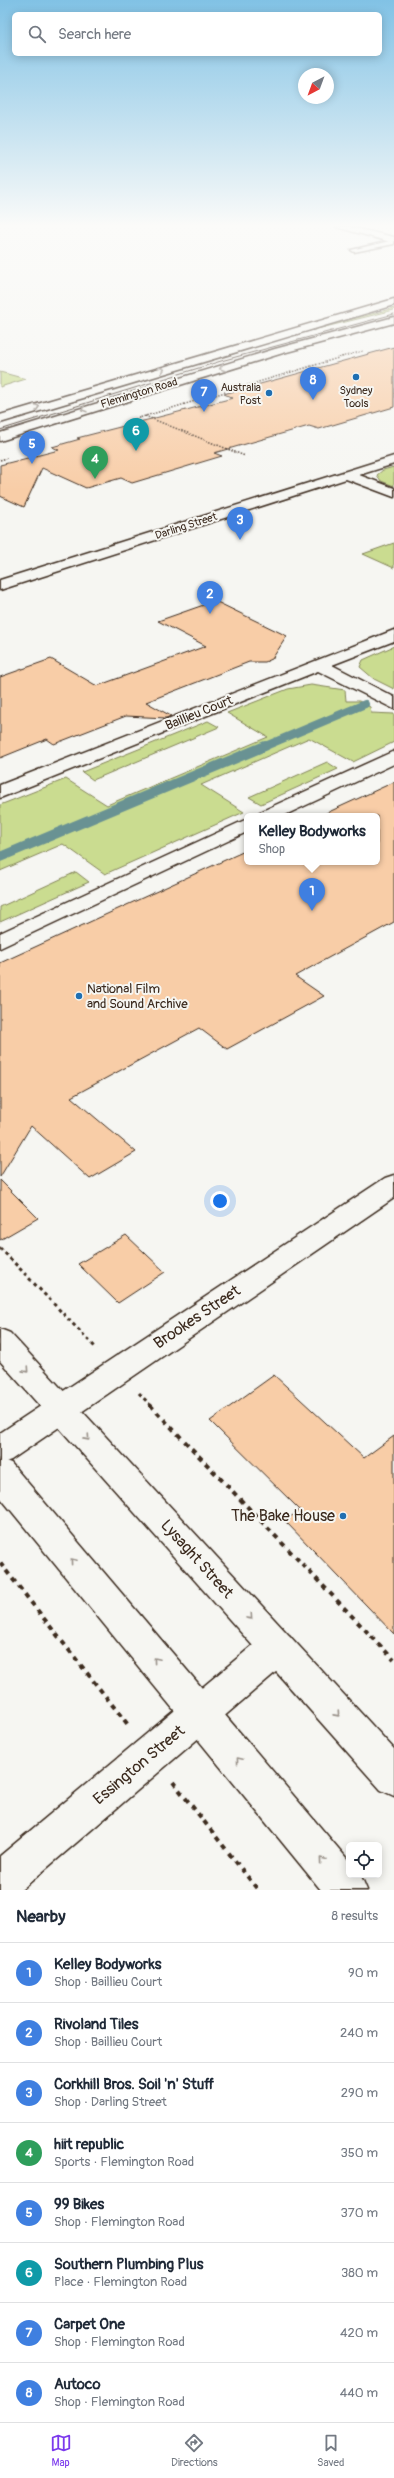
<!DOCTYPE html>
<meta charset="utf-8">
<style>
body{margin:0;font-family:Pangolin,sans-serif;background:#f6f6f7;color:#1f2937}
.controls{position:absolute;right:12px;bottom:12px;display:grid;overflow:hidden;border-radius:6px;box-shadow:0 2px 10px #0003}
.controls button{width:36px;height:36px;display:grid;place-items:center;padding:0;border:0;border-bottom:1px solid #e0e1e3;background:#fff;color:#1f2937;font:20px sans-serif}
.compass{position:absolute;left:298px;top:68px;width:36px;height:36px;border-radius:50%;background:#fff;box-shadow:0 2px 10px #0003;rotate:221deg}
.you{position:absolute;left:220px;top:1201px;width:14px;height:14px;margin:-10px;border:3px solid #fff;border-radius:50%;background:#1a73e8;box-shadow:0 0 0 6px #1a73e833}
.badge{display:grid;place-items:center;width:26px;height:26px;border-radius:50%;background:#7c3aed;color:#fff;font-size:13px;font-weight:700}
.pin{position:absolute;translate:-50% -33px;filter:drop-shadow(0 1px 2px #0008)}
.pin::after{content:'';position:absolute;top:21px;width:14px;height:12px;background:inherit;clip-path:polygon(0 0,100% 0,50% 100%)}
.popup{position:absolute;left:244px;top:813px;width:136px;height:52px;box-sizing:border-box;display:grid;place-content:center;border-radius:6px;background:#fff;filter:drop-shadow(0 1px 3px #0005);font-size:13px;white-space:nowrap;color:#747a83}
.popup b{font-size:15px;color:#1f2937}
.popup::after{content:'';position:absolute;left:50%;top:100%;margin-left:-8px;border:8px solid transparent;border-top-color:#fff}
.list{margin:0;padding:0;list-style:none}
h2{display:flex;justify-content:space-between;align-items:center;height:52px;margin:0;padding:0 16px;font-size:17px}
h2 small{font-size:13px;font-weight:400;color:#747a83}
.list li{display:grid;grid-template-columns:26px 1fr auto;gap:12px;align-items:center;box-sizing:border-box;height:60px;padding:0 16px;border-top:1px solid #e0e1e3}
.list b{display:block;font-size:15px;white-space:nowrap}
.list p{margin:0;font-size:13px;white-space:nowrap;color:#747a83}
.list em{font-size:13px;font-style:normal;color:#747a83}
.icon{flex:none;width:22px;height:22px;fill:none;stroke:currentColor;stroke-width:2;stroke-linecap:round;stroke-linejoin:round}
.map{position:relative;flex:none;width:394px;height:1890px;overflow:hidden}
.search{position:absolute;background:#fff;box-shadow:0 2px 10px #0003;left:12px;right:12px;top:12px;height:44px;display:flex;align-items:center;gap:10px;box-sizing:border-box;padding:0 14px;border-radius:6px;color:#747a83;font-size:15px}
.sheet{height:532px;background:#fff}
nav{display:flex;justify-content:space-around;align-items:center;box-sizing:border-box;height:56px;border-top:1px solid #e0e1e3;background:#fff;font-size:11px;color:#747a83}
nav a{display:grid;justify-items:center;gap:2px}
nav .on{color:#7c3aed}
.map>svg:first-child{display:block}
</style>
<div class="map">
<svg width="394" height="1890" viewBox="0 0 394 1890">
<rect width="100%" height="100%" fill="#f6f6f2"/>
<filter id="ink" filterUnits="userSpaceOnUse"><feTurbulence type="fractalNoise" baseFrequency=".025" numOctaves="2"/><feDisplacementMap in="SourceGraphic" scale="8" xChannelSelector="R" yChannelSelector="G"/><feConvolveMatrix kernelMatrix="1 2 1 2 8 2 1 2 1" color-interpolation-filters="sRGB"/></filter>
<g filter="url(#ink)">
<path fill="#cadc90" stroke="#828357" d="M394,308V310L289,336Z
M0,372L26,379L0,387Z
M394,467V486L381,481L377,475L383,470Z
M394,543V568L363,554Z
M394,646V689L374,679L360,667L363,660Z
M311,685L345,690L346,701H359L370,707L371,713L394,714V742L353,762L309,738L201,785L244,812L105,874L63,844L0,871V805L66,779L107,805L268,737L227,713L288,689Z
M208,721L219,727L93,780L82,772Z
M327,762L338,769L261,804L249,797Z
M76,872L89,882L0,922V907Z"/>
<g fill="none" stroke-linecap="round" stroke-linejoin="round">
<path stroke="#699293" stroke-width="8" d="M263,747L365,704"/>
<path stroke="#699293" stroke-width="10" d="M0,857L265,746"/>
</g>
<path fill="#f8cda7" stroke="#3b2a1e" d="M394,347V407L319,429L309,426L214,453L222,456L132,483L121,478L86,488L42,468L24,507L0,496V465L59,450L52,447L80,439L77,438L233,398L224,394Z
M215,601L287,636L272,659L265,662H249L146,702L171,716L166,718L126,716L54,744L47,739L0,758V677L51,659L97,686L206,646L158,621Z
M394,782V922L295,976L324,996L227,1049L199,1028L71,1097L136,1152L90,1179L31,1126L0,1177V963L247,850V862H377V816H320Z
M0,1180L38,1218L0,1240Z
M126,1235L165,1272L118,1303L78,1264Z
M274,1375L364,1458L394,1436V1634L285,1521L300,1510L210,1421Z"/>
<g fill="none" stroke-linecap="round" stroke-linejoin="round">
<defs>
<path id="service" d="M394,240V244L354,252L351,250Z"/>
<path id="minor" d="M336,227H350L394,237V243Z
M394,456V464L359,475L394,488V497L346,479L0,590V580Z
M394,630V641L332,665L394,697V709L318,671L0,798V785Z
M394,751V764L283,816H257L260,812Z
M247,819V832L0,948V933Z
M394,1175V1198L11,1460L0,1464V1433L385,1178Z
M277,1631L290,1636L295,1648L290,1660L21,1890H0V1856L264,1636Z"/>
<path id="tertiary" d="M0,1329L10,1333L394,1749V1796L381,1790L0,1361Z
M0,1459L11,1463L349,1861V1875L361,1876L367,1890H321L0,1497Z"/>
<path id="secondary" d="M394,299V305L0,423V415Z
M394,317V323L283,353L0,441V433L275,349Z"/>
</defs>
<use href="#service" stroke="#3b2a1e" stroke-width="3"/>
<use href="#minor" stroke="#3b2a1e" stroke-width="3"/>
<use href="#tertiary" stroke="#3b2a1e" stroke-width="3"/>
<use href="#secondary" stroke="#3b2a1e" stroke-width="3"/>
<path stroke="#3b2a1e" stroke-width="1" stroke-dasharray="1.5 1.5" stroke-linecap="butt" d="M341,357L363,351"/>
<path stroke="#3b2a1e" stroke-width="1.5" stroke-dasharray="1.5 1.5" stroke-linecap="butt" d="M145,416L245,456
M132,420L345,356
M0,460L7,458"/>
<path stroke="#3b2a1e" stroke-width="3" stroke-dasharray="3.5 3.5" stroke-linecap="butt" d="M0,1248L97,1349
M139,1393L151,1406"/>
<path stroke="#3b2a1e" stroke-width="4" stroke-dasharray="5 5" stroke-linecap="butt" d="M150,1405L394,1660
M0,1563L129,1726
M173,1782L258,1890"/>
<use href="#service" fill="#f6f6f2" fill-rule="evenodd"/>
<use href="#minor" fill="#f6f6f2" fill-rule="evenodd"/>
<use href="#tertiary" fill="#f6f6f2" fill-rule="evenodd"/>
<use href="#secondary" fill="#f6f6f2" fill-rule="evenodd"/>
<path stroke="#3b2a1e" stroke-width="1" d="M0,430L221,361L394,314"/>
</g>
<defs><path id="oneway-chevron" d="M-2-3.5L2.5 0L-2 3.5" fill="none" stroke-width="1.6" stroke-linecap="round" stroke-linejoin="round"/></defs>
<g stroke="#989088">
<use href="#oneway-chevron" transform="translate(222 368) rotate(163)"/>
<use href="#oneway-chevron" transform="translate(162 370) rotate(-17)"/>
<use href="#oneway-chevron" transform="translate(37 407) rotate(-17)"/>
<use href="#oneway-chevron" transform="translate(84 409) rotate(163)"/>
<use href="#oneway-chevron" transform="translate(26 1370) rotate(48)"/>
<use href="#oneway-chevron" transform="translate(87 1438) rotate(48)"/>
<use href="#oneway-chevron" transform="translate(73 1561) rotate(-130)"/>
<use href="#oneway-chevron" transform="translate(250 1617) rotate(48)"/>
<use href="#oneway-chevron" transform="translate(156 1660) rotate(-130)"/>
<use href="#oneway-chevron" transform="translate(337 1714) rotate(48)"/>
<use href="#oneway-chevron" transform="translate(239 1760) rotate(-130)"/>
<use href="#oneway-chevron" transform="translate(322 1860) rotate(-130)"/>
</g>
</g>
<linearGradient id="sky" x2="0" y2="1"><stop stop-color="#81c2e5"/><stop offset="0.46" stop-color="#fbfbf9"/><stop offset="1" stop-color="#fbfbf9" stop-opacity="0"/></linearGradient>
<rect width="394" height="491" fill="url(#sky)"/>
<g fill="#1f6fb2" stroke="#f6f6f2" stroke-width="1.5">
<circle cx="356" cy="377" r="4"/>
<circle cx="269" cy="393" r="4"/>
<circle cx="79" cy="996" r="4"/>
<circle cx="343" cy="1516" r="4"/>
</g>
<g text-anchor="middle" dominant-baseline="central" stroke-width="4" stroke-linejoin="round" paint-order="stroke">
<g font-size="11" fill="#3b2a1e" stroke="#f6f6f2" text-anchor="end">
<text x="261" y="387">Australia<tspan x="261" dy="13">Post</tspan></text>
<text x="356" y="390" text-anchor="middle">Sydney<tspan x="356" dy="13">Tools</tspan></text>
</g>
<g font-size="11" fill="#3b2a1e" stroke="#f6f6f2">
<text transform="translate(139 393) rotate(-17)">Flemington Road</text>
<text transform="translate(186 526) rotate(-18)">Darling Street</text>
</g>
<g font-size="13" fill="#3b2a1e" stroke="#f6f6f2">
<text transform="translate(199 713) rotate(-22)">Baillieu Court</text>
</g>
<g font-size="13" fill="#3b2a1e" stroke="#f6f6f2" text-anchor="start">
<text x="87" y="989">National Film<tspan x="87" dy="15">and Sound Archive</tspan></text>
</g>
<g font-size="16" fill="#3b2a1e" stroke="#f6f6f2">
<text transform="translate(197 1317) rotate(-34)">Brookes Street</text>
<text transform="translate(197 1559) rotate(48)">Lysaght Street</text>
<text transform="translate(139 1765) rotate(-40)">Essington Street</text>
</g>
<g font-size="16" fill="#3b2a1e" stroke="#f6f6f2" text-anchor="end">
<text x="335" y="1516">The Bake House</text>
</g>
</g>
</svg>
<div class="controls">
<button><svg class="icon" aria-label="locate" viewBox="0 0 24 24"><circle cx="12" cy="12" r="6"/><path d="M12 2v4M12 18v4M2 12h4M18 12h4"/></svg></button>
</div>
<svg class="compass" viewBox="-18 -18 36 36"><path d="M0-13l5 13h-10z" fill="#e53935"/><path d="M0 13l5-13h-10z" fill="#747a83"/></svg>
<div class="you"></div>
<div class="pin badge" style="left:312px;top:911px;background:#3f7fe0">1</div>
<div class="popup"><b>Kelley Bodyworks</b>Shop</div>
<div class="pin badge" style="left:210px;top:614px;background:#3f7fe0">2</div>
<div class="pin badge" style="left:240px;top:540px;background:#3f7fe0">3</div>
<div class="pin badge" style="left:95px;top:479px;background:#2e9e5b">4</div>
<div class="pin badge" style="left:32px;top:464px;background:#3f7fe0">5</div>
<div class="pin badge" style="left:136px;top:451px;background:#0f9aa8">6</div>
<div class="pin badge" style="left:204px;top:412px;background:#3f7fe0">7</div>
<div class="pin badge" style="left:313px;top:400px;background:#3f7fe0">8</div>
<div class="search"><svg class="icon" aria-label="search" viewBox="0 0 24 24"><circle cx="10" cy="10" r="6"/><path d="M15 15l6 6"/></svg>Search here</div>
</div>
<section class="sheet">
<h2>Nearby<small>8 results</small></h2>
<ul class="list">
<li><span class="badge" style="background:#3f7fe0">1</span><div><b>Kelley Bodyworks</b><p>Shop · Baillieu Court</p></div><em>90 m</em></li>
<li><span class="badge" style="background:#3f7fe0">2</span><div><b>Rivoland Tiles</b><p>Shop · Baillieu Court</p></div><em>240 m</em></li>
<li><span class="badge" style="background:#3f7fe0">3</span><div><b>Corkhill Bros. Soil 'n' Stuff</b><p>Shop · Darling Street</p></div><em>290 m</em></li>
<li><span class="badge" style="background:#2e9e5b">4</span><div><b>hiit republic</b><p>Sports · Flemington Road</p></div><em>350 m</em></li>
<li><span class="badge" style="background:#3f7fe0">5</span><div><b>99 Bikes</b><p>Shop · Flemington Road</p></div><em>370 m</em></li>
<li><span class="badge" style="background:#0f9aa8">6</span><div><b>Southern Plumbing Plus</b><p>Place · Flemington Road</p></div><em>380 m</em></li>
<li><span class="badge" style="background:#3f7fe0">7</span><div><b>Carpet One</b><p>Shop · Flemington Road</p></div><em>420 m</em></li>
<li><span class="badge" style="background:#3f7fe0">8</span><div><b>Autoco</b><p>Shop · Flemington Road</p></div><em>440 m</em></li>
</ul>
</section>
<nav>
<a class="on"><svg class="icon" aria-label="map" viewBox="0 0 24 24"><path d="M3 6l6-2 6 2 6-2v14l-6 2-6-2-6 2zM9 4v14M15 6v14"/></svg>Map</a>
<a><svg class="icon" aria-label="directions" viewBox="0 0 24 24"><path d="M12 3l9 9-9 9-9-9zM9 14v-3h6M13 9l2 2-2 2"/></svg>Directions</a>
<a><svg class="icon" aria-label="saved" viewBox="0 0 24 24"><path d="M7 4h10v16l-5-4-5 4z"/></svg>Saved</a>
</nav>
